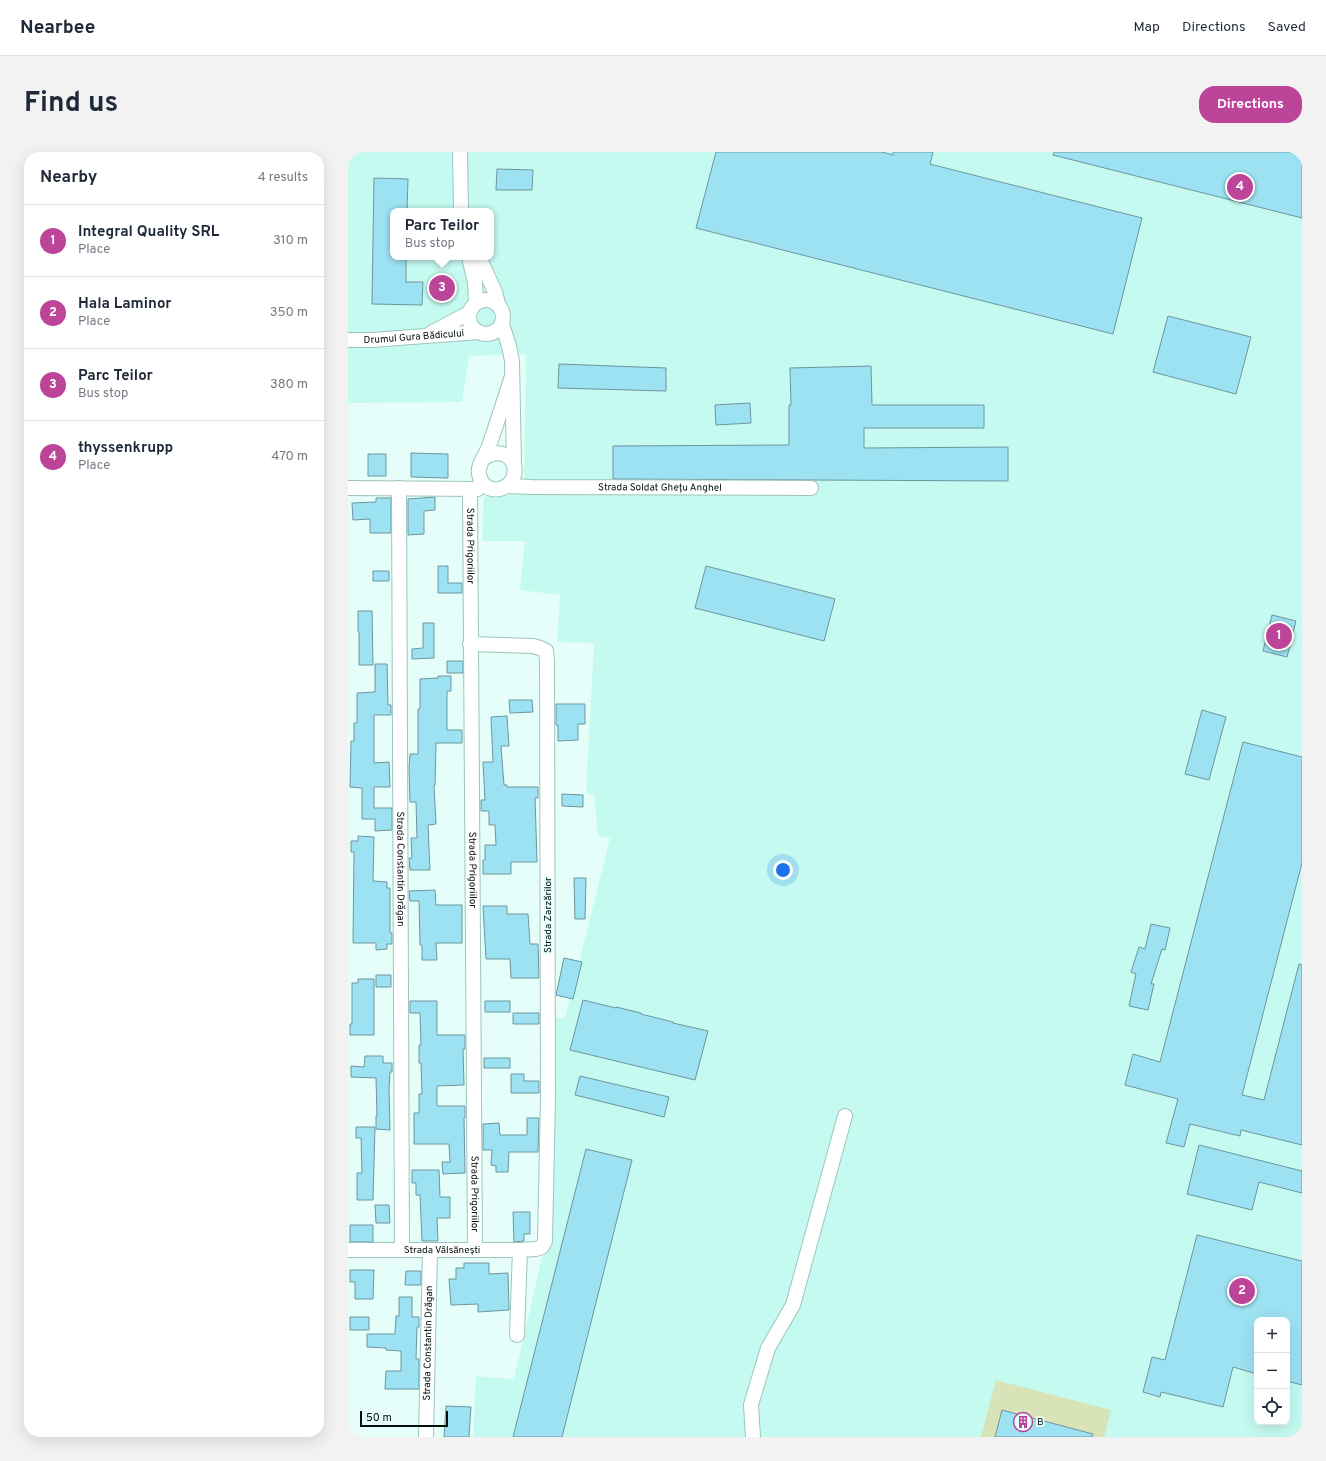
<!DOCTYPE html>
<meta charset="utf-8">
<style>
body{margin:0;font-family:Overpass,sans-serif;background:#f2f2f3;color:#1f2937}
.controls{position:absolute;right:12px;bottom:12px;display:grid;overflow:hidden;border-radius:8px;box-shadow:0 4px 16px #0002}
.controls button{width:36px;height:36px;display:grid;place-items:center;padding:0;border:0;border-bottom:1px solid #e0e1e3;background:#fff;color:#1f2937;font:20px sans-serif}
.scale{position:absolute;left:12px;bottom:10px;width:88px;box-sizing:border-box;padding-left:4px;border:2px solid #020f0d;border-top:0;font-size:11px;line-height:14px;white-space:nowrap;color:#020f0d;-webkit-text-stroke:3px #e5fef9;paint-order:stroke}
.you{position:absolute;left:435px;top:718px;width:14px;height:14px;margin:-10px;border:3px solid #fff;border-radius:50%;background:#1a73e8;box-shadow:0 0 0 6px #1a73e833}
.badge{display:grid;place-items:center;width:26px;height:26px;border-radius:50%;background:#bc459a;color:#fff;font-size:13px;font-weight:700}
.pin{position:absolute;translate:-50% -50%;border:2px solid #fff;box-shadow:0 1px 4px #0006}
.popup{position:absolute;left:42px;top:56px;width:104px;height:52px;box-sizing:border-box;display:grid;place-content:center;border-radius:8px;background:#fff;filter:drop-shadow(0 1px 3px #0005);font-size:13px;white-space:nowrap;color:#747a83}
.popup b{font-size:15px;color:#1f2937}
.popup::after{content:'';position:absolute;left:50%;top:100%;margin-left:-8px;border:8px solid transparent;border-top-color:#fff}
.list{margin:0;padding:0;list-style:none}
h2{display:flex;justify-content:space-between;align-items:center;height:52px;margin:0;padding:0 16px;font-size:17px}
h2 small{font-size:13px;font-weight:400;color:#747a83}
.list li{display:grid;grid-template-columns:26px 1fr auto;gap:12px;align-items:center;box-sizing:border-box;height:72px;padding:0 16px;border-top:1px solid #e0e1e3}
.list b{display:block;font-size:15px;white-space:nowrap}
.list p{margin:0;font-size:13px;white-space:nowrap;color:#747a83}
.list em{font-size:13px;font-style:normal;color:#747a83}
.icon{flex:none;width:22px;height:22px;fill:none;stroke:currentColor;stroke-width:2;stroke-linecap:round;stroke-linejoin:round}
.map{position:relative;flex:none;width:954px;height:1285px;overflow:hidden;border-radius:16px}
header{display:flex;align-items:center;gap:24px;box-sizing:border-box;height:56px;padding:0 20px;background:#fff;border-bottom:1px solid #e0e1e3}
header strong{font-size:19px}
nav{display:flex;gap:22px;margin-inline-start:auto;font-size:14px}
.intro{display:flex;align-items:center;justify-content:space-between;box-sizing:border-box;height:96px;padding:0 24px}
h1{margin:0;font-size:28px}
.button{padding:10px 18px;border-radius:16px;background:#bc459a;color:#fff;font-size:14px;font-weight:700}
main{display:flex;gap:24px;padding:0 24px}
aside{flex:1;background:#fff;border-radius:16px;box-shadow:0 4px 16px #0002}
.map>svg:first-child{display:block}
</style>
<header>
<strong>Nearbee</strong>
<nav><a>Map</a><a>Directions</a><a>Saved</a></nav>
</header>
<div class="intro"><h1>Find us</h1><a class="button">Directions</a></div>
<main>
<aside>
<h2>Nearby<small>4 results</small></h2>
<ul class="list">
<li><span class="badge">1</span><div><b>Integral Quality SRL</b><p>Place</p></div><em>310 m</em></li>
<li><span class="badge">2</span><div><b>Hala Laminor</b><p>Place</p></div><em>350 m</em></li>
<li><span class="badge">3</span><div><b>Parc Teilor</b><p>Bus stop</p></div><em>380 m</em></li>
<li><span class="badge">4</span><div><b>thyssenkrupp</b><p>Place</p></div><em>470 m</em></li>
</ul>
</aside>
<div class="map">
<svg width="954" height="1285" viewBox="0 0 954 1285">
<rect width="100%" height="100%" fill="#e5fef9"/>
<path fill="#c5faf0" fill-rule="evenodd" d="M0,0H954V1285H125L128,1224L166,1227L194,1105L201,1091L206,865L217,866L262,686L250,684L246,643L238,641L246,491L209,490L212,443L172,438L177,389H134L136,344L176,342L178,202L121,204L114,250L0,251ZM45,59H143V105H45ZM909,1168H939V1270H909Z"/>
<path fill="#d8e3b8" d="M648,1228L763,1258L756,1285H633Z"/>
<path fill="#9de2f2" stroke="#6e959e" d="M368,0H534L545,3V0H585L582,12L794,66L765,182L348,76Z
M706,0H941L954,3V66L705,3Z
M149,17L185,18L184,38H148Z
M26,26L60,27L59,59H45V105H58V130H75L74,153L24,152Z
M820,164L903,185L888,242L805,220Z
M211,212L318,216V239L210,236Z
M523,214L524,253H636V276H516V296L660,295V329L265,327V294L441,293V253H443L442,216Z
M402,251L403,271L368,273L367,253Z
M63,301L100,302V326L63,325Z
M20,302H38V324H20Z
M87,345V358L76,359V382L60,383V347Z
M28,346H43V381H22V367L5,368L4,351L28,350Z
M90,414H100V431H114V441H90Z
M358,414L487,447L476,489L347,456Z
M25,419H41V429H25Z
M10,459H24L25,513H11V480H10Z
M924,463L948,469L939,505L915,499Z
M75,471H86V506L64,507V497L75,496Z
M99,509H115V521H99Z
M27,512H39L40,553H43V563H26V611L41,610L42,635H26V656H44V678L27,679V667H14V636L2,635L3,589H6V571H9V541L27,540Z
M90,524H103V539H99V578H114V591H88L87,633H86L88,672L80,673L82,718H62L61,706H64L63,686H69L68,650H62L61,616L62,602H70V557H72V527L90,526Z
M161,548H184L185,560L162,561Z
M208,552H237V572H230V588L210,589V573H208Z
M854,558L878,565L861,628L837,622Z
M159,564L161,594H153L156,633H159V635H190V646H187L189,710H163V722H135V708H137V693H148L147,673H141V659H133V648H137L135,610H145L143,565Z
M895,590L954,605V711L894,943L916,948L951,812L954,813V993L893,978L892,984L842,972L836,995L818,991L830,947L777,933L785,902L812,910Z
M214,642L235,643V655L214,654Z
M10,684L26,685L25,729L39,730V736H42V781H44V792H39V797L28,798V791H5L6,700H3V689H10Z
M226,726H238L237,767H227Z
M87,738L88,753H114V791H88L89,808H74V793H72L71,749H62L61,739Z
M135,754H159V762H180L182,792H190L191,826H163L162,807H138Z
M803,772L822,776L817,798L814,797L803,832H806L800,858L781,854L788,822L783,820L791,795L797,797Z
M216,806L234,810L225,847L208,843Z
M28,823H43V835H28Z
M10,827H26V883H2V872H4V831H10Z
M235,848L268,856V855L293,861V862L325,870V871L360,879L347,928L222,898Z
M62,849H89V883H117V897H115L116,933L89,934V954H117V966H116L117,1021L95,1022L94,1010H102L101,992H66V961H71V942H74L73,911H71V893H73L72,861H62Z
M137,849H162V860H137Z
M165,861H191V872H165Z
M17,904H35V911H44V920H42L41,937L42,978L28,977V964H29L28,926L3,925V914L16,915Z
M136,906H162V916H136Z
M163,922H176V929H191V941H163Z
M232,924L321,945L316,965L227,943Z
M179,966H191L190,1000H161L160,1020H148V1014L143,1013L144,998H135V972L151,971L152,983H179Z
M8,975H27L25,1048H9V1021H14L13,986H8Z
M851,993L954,1019V1041L911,1030L904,1058L839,1042Z
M238,997L284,1008L214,1285H165Z
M64,1018H91L92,1045H102V1066H89L90,1089H74L72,1043H68V1031H64Z
M27,1053H41L42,1071H28Z
M165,1060H182V1082H176V1089L166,1090Z
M2,1073H25V1090H2Z
M849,1083L954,1109V1233L939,1229V1168H909V1222L885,1215L875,1255L813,1240L812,1245L795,1240L804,1205L817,1208Z
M116,1111H141V1122L160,1121L161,1158L130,1160V1152L103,1153L101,1127H108V1116H116Z
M2,1118H26L25,1147H7V1130H2Z
M58,1119H73V1133H57Z
M51,1145H64V1165H71V1175H69L68,1207H71V1237H37L38,1219H53V1199L38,1198V1196L19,1195V1182H47L48,1164H51Z
M2,1165H21V1178H2Z
M98,1254L123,1255L121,1285H96Z
M654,1258L745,1282L744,1285H647Z"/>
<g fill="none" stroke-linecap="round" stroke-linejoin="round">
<defs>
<g id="minor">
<path d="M112,0L113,59"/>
<path d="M121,105L127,131L128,151"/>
<path d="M131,105L147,140L150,152"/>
<circle cx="138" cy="165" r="17"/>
<path d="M154,172L161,194L164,209L166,312C172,340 135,347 131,322C129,313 138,303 141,294C149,271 156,249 163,227"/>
<path d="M83,181L121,161"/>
<path id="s1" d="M0,188H24L131,180"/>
<path d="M136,306C148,298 159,300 166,312"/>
<path id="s2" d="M160,334L184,335L463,336"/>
<path d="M0,336L130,337"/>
<path id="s3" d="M51,336L54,1098"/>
<path id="s4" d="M122,337L127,1098"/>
<path id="s5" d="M0,1098H172L188,1097L194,1095L197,1089L200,945L199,509L198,499L192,496L185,494L122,492"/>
<path d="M169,1183L172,1098"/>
<path id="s6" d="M78,1285L82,1098"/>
<path d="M405,1285L403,1253L420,1196L445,1153L497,964"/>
</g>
</defs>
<use href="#minor" stroke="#9cc5be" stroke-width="16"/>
<use href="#minor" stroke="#fff" stroke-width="14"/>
</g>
<defs>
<symbol id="building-ring" viewBox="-11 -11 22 22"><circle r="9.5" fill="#e5fef9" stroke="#bc459a" stroke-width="1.5"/><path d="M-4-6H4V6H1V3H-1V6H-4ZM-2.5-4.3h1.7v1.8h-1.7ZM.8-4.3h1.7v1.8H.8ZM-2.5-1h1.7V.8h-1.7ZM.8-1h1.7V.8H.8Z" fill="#bc459a"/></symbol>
</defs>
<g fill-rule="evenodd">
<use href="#building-ring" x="664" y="1259" width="22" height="22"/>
</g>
<g text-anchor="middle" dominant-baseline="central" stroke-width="4" stroke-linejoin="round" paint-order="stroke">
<g font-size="10" fill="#020f0d" stroke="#e5fef9">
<text stroke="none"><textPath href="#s1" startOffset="66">Drumul Gura Bădicului</textPath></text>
<text stroke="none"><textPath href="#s2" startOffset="152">Strada Soldat Ghețu Anghel</textPath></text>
<text stroke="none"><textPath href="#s4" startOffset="57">Strada Prigoriilor</textPath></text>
<text stroke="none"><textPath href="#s3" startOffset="381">Strada Constantin Drăgan</textPath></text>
<text stroke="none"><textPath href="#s4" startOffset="381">Strada Prigoriilor</textPath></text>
<text transform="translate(200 763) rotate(-90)">Strada Zarzărilor</text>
<text stroke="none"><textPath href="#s4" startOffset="705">Strada Prigoriilor</textPath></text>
<text stroke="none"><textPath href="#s5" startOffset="94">Strada Vâlsănești</textPath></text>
<text stroke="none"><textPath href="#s6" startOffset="94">Strada Constantin Drăgan</textPath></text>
</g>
<g font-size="10" fill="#020f0d" stroke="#e5fef9" text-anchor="start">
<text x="689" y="1270">B</text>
</g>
</g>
</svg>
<div class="controls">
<button>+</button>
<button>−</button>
<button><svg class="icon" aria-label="locate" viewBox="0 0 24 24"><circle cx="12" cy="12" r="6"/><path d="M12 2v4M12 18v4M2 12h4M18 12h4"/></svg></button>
</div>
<div class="scale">50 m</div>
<div class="you"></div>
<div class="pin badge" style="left:931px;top:484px">1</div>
<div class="pin badge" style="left:894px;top:1139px">2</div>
<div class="pin badge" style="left:94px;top:136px">3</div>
<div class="popup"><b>Parc Teilor</b>Bus stop</div>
<div class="pin badge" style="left:892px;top:35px">4</div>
</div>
</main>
